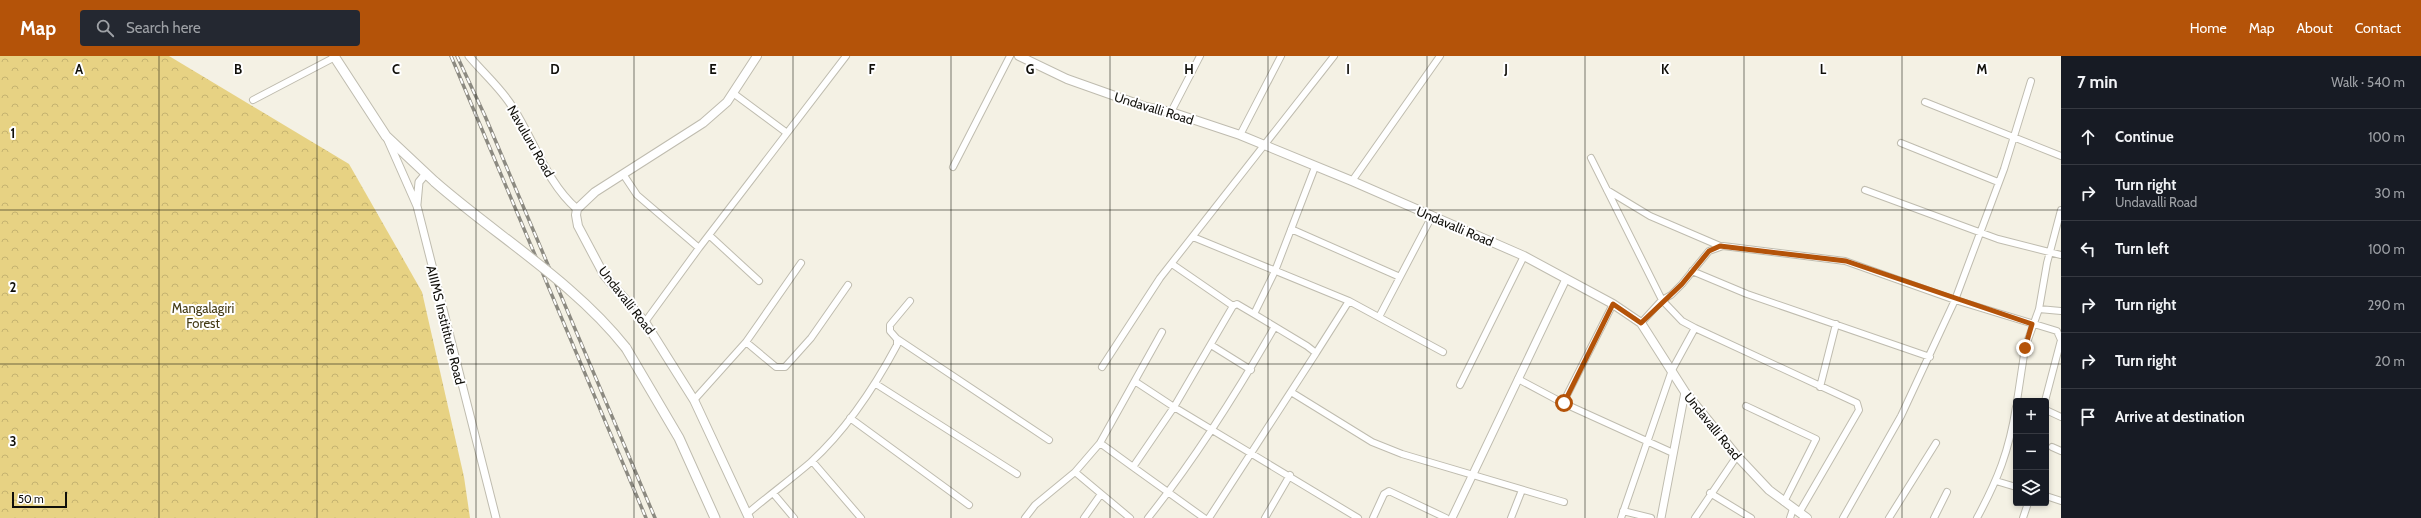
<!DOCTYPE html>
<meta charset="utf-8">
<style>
body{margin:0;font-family:Cabin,sans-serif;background:#242831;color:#f1f3f6}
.controls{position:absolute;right:12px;bottom:12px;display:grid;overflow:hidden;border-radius:4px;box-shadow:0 2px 6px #0003}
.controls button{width:36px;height:36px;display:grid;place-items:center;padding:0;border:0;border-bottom:1px solid #363941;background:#171b24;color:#f1f3f6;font:20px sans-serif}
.scale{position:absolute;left:12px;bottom:10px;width:55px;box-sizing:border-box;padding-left:4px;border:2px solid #100f0a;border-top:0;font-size:11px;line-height:14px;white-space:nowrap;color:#100f0a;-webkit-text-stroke:3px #fff;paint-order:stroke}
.stop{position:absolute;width:12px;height:12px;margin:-9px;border:3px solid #b45309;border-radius:50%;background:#fff}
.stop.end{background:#b45309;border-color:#fff;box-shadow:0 1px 4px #0008}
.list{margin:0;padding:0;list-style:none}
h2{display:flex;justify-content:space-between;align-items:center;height:52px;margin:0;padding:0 16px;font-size:17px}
h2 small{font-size:13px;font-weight:400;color:#9ea1a6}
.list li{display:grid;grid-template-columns:26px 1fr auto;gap:12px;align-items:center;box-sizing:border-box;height:56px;padding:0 16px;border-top:1px solid #363941}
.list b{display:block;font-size:15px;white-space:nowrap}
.list p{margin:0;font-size:13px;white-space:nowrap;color:#9ea1a6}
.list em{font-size:13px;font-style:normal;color:#9ea1a6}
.icon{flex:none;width:22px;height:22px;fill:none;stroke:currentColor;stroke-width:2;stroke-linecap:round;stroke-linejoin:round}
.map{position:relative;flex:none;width:2061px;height:462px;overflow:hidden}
header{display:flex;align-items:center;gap:24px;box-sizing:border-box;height:56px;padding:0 20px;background:#b45309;color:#fff}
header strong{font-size:19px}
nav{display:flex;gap:22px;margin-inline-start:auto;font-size:14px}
.search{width:280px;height:36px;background:#242831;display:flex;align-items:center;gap:10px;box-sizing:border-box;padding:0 14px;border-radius:4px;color:#9ea1a6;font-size:15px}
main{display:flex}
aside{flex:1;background:#171b24}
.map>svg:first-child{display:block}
</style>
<header>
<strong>Map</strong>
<div class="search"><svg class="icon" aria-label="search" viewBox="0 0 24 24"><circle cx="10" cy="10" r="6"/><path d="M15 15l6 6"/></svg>Search here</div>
<nav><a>Home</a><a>Map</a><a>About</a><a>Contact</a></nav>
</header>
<main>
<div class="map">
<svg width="2061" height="462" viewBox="0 0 2061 462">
<defs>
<pattern id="forest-crowns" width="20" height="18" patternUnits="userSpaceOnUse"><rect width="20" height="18" fill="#e7d283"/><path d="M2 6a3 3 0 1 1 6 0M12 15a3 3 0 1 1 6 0" fill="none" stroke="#c5b370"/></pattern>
</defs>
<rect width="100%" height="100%" fill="#f4f1e4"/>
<path fill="url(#forest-crowns)" d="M0,0H169L349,108L422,236L464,421L470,462H0Z"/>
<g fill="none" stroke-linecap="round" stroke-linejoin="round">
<defs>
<path id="minor" d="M733,37L787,77
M253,44L335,1
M1925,46L2061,100
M1171,56L1200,0
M1240,79L1281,0
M1901,87L1998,126
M1591,102L1662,244L1682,265L1695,272L1857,347L1859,354L1799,457
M953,111L1010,0
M623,118L637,139L699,192
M1352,125L1440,0
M1607,134L1650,160L1720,190
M1865,134L1998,183L2061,199
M1291,173L1400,221
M709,179L759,225
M1193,181L1349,245L1443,296
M1172,208L1233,250
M1692,215L1747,238L1930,301
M2039,253L2061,255
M1254,258L1237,248L1233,250L1174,351L1358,462
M1379,261L1432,160
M645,266L699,192L846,0
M1641,267L1662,244L1671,239L1682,228L1709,195L1723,190L1845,205L1955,244L2057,275L2061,284L2045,345
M896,282L1049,384
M746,286L776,311H785L811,282L848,229
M1211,289L1251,314
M1316,297L1349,245
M1102,311L1160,222L1334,0
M1518,323L1563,347L1673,397
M876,328L1017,418
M1460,329L1524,200
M1820,331L1836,268
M1291,336L1372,386L1402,398L1564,446
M694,344L746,286L801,207
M2017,345L2025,292L2039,253L2047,207L2061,154
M1563,347L1613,248
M1746,350L1816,383L1784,446
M2046,354L2061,361
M850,362L969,449
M1100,387L1162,276
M2052,391L2061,395
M812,405L861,462
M1133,411L1204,462
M1075,416L1130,462
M1996,425L2016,431
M773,437L794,462
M1710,437L1751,462
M2046,440L2061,445
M1623,455L1651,462
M747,458C768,440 790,424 811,406C847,373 874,332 897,289V283L890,275V269L910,245
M1025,462L1035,449L1075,416L1100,387L1133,411L1174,351L1136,326
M1084,462L1101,438
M1148,462C1196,402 1236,338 1274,272
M1209,462L1316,297L1307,290L1254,258L1275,215L1315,111
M1265,462L1290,419
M1373,462L1384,438L1389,435L1446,462
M1511,462L1522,434
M1621,462L1672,314L1695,272
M1695,462L1737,400
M1790,462L1793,453
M1843,462L1901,360L1955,244L2004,113L2031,25
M1889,462L1936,387
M1934,462L1947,436
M1977,462C1998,423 2009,395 2016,351
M2023,462L2028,447"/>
<path id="tertiary" d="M469,0C483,17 502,33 513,52C534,85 547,127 577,153
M387,82L417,150L496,462
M417,148L419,126L424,120H428
M1452,462L1566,223
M1661,462L1685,336"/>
<path id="secondary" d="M1019,0L1067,23L1146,51L1171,56L1240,79L1352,125L1524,200L1613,248L1641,267L1685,336L1737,400L1769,434L1807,462
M749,462L694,344L645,266L604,219L578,170L576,159L577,153L595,136L703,67L727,46L757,0"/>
<path id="primary" d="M334,0L386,80L435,126
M626,292L679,382L715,462"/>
</defs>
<use href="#minor" stroke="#bfbcaf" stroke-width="8"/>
<use href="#tertiary" stroke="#bfbcaf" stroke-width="9"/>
<use href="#secondary" stroke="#bfbcaf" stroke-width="10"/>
<use href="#primary" stroke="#bfbcaf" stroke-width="11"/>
<use href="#minor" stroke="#fff" stroke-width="6"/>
<use href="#tertiary" stroke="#fff" stroke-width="7"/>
<use href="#secondary" stroke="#fff" stroke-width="8"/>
<use href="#primary" stroke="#fff" stroke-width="9"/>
<defs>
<path id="rail" d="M451,0L646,462
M457,0L485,60L655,462"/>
</defs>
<use href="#rail" stroke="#8c8a81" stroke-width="3.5"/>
<use href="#rail" stroke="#fff" stroke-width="2" stroke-dasharray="6" stroke-linecap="butt"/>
<defs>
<path id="primary-bridge" d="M435,126C498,181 575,227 626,292"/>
</defs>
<use href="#primary-bridge" stroke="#bfbcaf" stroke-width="11" stroke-linecap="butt"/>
<use href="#primary-bridge" stroke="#fff" stroke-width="9"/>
</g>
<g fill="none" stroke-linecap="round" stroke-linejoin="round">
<path stroke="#b45309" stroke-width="5" d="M1564,347L1613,248L1641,267L1682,228L1709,195L1720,190L1846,205L2032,268L2025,292"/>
</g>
<path fill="none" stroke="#100f0a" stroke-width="1" stroke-opacity="0.55" d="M159,0V462M317,0V462M476,0V462M634,0V462M793,0V462M951,0V462M1110,0V462M1268,0V462M1427,0V462M1585,0V462M1744,0V462M1902,0V462M0,154H2061M0,308H2061"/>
<g text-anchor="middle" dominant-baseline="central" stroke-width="4" stroke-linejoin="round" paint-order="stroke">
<g font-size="13" fill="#100f0a" stroke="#fff">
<text transform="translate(1154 52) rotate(17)">Undavalli Road</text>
<text transform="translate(531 85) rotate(60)">Navuluru Road</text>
<text transform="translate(1455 170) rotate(23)">Undavalli Road</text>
<text transform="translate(627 244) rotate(52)">Undavalli Road</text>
<text transform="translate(446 269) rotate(76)">AIIIMS Instititute Road</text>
<text transform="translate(1713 370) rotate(51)">Undavalli Road</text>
</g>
<g font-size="13" fill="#443a14" stroke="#fff">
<text x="203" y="252">Mangalagiri<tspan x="203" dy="15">Forest</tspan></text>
</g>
</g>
<g font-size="13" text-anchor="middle" font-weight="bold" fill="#100f0a" stroke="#fff" stroke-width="4" stroke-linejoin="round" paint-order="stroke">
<text x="79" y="18">A</text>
<text x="238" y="18">B</text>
<text x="396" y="18">C</text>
<text x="555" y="18">D</text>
<text x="713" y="18">E</text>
<text x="872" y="18">F</text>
<text x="1030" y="18">G</text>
<text x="1189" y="18">H</text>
<text x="1348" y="18">I</text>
<text x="1506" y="18">J</text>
<text x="1665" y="18">K</text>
<text x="1823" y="18">L</text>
<text x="1982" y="18">M</text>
<text x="13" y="82">1</text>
<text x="13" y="236">2</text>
<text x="13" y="390">3</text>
</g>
</svg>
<div class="controls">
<button>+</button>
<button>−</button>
<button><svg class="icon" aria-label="layers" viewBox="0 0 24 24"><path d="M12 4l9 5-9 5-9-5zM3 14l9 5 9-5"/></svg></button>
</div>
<div class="scale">50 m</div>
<div class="stop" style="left:1564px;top:347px"></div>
<div class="stop end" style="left:2025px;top:292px"></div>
</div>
<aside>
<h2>7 min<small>Walk · 540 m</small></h2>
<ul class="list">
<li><svg class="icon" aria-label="ahead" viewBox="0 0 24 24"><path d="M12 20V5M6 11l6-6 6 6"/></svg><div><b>Continue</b></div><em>100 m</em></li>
<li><svg class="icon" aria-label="right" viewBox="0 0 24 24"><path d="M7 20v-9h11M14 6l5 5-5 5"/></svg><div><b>Turn right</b><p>Undavalli Road</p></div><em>30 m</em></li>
<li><svg class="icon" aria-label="left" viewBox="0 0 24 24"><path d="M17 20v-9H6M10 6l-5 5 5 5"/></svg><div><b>Turn left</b></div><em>100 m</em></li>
<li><svg class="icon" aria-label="right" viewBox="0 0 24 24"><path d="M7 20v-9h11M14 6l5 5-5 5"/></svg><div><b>Turn right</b></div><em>290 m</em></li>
<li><svg class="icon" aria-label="right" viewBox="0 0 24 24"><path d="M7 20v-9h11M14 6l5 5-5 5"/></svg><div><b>Turn right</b></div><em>20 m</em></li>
<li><svg class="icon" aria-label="arrive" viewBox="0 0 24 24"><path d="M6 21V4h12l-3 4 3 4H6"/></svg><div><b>Arrive at destination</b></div></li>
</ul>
</aside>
</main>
